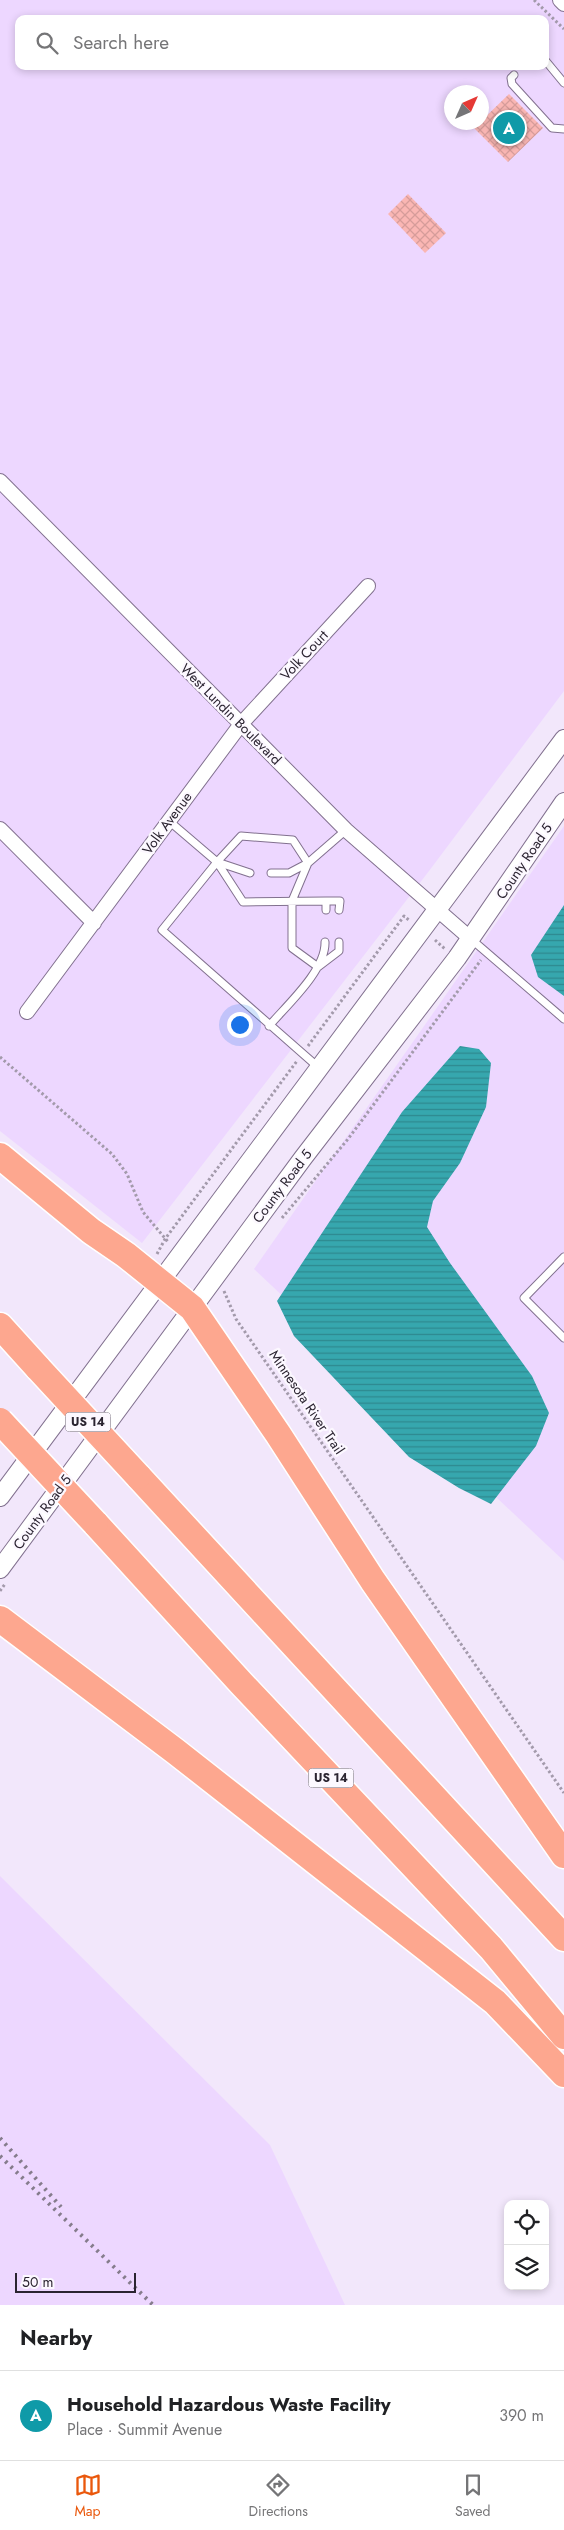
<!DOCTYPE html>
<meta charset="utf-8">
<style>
body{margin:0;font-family:Jost,sans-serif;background:#f2f2f2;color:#202124}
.controls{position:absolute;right:15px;bottom:15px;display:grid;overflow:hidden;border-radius:10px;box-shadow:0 2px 8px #0003}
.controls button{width:45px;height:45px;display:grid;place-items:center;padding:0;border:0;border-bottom:1px solid #e0e0e0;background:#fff;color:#202124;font:25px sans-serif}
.compass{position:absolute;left:444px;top:85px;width:45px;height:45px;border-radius:50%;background:#fff;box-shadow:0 2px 8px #0003;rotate:45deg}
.scale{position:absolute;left:15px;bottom:12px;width:121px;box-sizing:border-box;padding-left:5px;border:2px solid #2b2431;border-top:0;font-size:14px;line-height:18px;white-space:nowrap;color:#2b2431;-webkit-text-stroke:4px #fcf8ff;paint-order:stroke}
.you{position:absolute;left:239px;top:1024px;width:18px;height:18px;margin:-12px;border:4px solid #fff;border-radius:50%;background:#1a73e8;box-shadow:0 0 0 8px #1a73e833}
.badge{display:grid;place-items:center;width:32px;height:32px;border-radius:50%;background:#ea580c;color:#fff;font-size:16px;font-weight:700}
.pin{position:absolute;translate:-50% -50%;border:2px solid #fff;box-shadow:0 1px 5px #0006}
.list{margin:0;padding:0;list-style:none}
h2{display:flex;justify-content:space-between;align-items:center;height:65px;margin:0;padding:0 20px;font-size:21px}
h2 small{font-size:16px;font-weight:400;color:#757577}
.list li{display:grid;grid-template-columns:32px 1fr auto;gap:15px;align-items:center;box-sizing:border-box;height:90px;padding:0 20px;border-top:1px solid #e0e0e0}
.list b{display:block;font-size:19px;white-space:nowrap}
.list p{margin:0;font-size:16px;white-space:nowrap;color:#757577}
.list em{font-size:16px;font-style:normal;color:#757577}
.icon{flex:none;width:28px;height:28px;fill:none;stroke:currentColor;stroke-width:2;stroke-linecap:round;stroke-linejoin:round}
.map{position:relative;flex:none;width:564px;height:2305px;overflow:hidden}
.search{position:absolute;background:#fff;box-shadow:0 2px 8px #0003;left:15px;right:15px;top:15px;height:55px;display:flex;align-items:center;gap:12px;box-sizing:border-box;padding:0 18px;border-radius:10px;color:#757577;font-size:19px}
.sheet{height:155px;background:#fff}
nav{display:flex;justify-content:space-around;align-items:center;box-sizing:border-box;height:70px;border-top:1px solid #e0e0e0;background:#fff;font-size:14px;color:#757577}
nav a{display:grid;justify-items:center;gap:2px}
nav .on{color:#ea580c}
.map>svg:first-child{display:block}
</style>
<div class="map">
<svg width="564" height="2305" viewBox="0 0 564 2305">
<defs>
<pattern id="water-rules" width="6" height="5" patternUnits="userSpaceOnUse" patternTransform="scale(1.25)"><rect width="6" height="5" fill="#36a7ae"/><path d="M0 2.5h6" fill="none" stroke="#2e888e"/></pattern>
<pattern id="building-cross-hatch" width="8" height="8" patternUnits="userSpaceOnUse" patternTransform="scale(1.25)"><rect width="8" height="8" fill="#fab6b3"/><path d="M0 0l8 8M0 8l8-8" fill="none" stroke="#d69c9a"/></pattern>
</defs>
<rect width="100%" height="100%" fill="#f2e7fb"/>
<path fill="#edd7ff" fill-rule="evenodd" d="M0,0H564V691L429,871L142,1243L0,1131ZM19,19H545V66H19ZM452,92H482V122H452Z
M564,826V1561L254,1269Z
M0,1876L270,2145L345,2305H0Z"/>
<path fill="url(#water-rules)" d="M564,905V996L538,977L531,955Z
M460,1046L479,1049L491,1063L486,1107L460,1163L433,1201L427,1227L450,1263L532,1376L549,1413L536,1446L491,1504L459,1488L409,1457L294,1336L277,1301L402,1112Z"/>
<path fill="url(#building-cross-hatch)" d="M509,94L543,128L508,162L474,128Z
M408,194L446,233L425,253L388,214Z"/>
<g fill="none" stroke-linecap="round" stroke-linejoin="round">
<defs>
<path id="service" d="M545,60L564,83
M514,75L511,78L512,84L552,128L564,129
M169,821L217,862L162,930L318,1067
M217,862L241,836L293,840L308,863L346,830
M250,873L217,862L243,902L326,901V910
M271,873H289L308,863L292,901V948L318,967L339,951V942
M326,901H340L339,910
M471,939L564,1019
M269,1026C287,1005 326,970 325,942
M564,1257L524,1298L564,1338"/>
<path id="minor" d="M560,0L564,4
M0,481L346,830L471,939
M0,829L94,923
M27,1012L241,724L368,586"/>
<path id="tertiary" d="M0,1497L564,739
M0,1569L303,1158L457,958L564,802"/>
<path id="motorway" d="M0,1156L91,1231L126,1255L192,1308L278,1434L373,1581L564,1855
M0,1326L39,1369
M138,1476L564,1938
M95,1523L241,1683L491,1948L564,2036
M0,1619L175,1751L495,2002L564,2074"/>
</defs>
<use href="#service" stroke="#82718f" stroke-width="9"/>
<use href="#minor" stroke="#82718f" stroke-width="16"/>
<use href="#tertiary" stroke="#82718f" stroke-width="20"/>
<use href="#motorway" stroke="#fff" stroke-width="29"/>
<path stroke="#a39aab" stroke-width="3" stroke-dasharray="2.5 2.5" stroke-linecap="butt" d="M534,0L564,29
M435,940L445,949
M308,1046L404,916L410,921
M0,1057L112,1154L127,1174L143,1212L169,1243
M282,1218L348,1139L481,960
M157,1254L165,1239L297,1061
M224,1291L236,1319L564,1793
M0,1591L5,1584"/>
<use href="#service" stroke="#fff" stroke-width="7"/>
<use href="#minor" stroke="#fff" stroke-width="14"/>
<use href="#tertiary" stroke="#fff" stroke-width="18"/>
<use href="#motorway" stroke="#fda78f" stroke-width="26"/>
<path stroke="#857c8c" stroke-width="4" stroke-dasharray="2.5 5" stroke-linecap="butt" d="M0,2138L61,2207
M0,2156L153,2305"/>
<defs>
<path id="motorway-bridge" d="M39,1369L138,1476
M0,1421L95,1523"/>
</defs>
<use href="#motorway-bridge" stroke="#fff" stroke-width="29" stroke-linecap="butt"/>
<use href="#motorway-bridge" stroke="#fda78f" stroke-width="26"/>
</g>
<g text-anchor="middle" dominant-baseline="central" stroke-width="4.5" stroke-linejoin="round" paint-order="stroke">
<g fill="#fcf8ff" stroke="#6a646f" stroke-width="1">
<rect x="65.5" y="1412.5" width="45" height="19" rx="4"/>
<rect x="308.5" y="1768.5" width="45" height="19" rx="4"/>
</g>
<g font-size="12" font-weight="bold" fill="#2b2431">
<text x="88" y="1422">US 14</text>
<text x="331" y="1778">US 14</text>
</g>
<g font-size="14" fill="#2b2431" stroke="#fcf8ff">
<text transform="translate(304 655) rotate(-47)">Volk Court</text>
<text transform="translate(231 714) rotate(45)">West Lundin Boulevard</text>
<text transform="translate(167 823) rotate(-54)">Volk Avenue</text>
<text transform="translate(524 861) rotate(-56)">County Road 5</text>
<text transform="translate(282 1186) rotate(-53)">County Road 5</text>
<text transform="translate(307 1402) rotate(56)">Minnesota River Trail</text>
<text transform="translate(42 1512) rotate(-54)">County Road 5</text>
</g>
</g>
</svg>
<div class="controls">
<button><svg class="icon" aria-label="locate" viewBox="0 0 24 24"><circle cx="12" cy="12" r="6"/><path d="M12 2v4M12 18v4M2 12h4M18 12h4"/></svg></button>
<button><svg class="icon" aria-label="layers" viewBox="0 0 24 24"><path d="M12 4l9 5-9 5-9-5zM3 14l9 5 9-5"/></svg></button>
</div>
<svg class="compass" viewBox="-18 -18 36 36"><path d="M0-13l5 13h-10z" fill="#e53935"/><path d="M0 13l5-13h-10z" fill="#757577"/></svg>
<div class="scale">50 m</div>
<div class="you"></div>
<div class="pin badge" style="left:509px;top:128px;background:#0f9aa8">A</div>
<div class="search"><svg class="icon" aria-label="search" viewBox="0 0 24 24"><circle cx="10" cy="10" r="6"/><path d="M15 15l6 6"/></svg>Search here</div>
</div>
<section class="sheet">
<h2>Nearby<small></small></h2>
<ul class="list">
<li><span class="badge" style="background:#0f9aa8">A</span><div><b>Household Hazardous Waste Facility</b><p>Place · Summit Avenue</p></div><em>390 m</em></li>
</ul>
</section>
<nav>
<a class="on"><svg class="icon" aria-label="map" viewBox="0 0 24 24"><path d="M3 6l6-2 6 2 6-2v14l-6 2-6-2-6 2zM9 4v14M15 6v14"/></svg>Map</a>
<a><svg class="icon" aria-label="directions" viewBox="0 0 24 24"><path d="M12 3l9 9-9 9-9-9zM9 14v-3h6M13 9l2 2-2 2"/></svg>Directions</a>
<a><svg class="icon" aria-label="saved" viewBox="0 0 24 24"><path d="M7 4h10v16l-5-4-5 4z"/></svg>Saved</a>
</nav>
